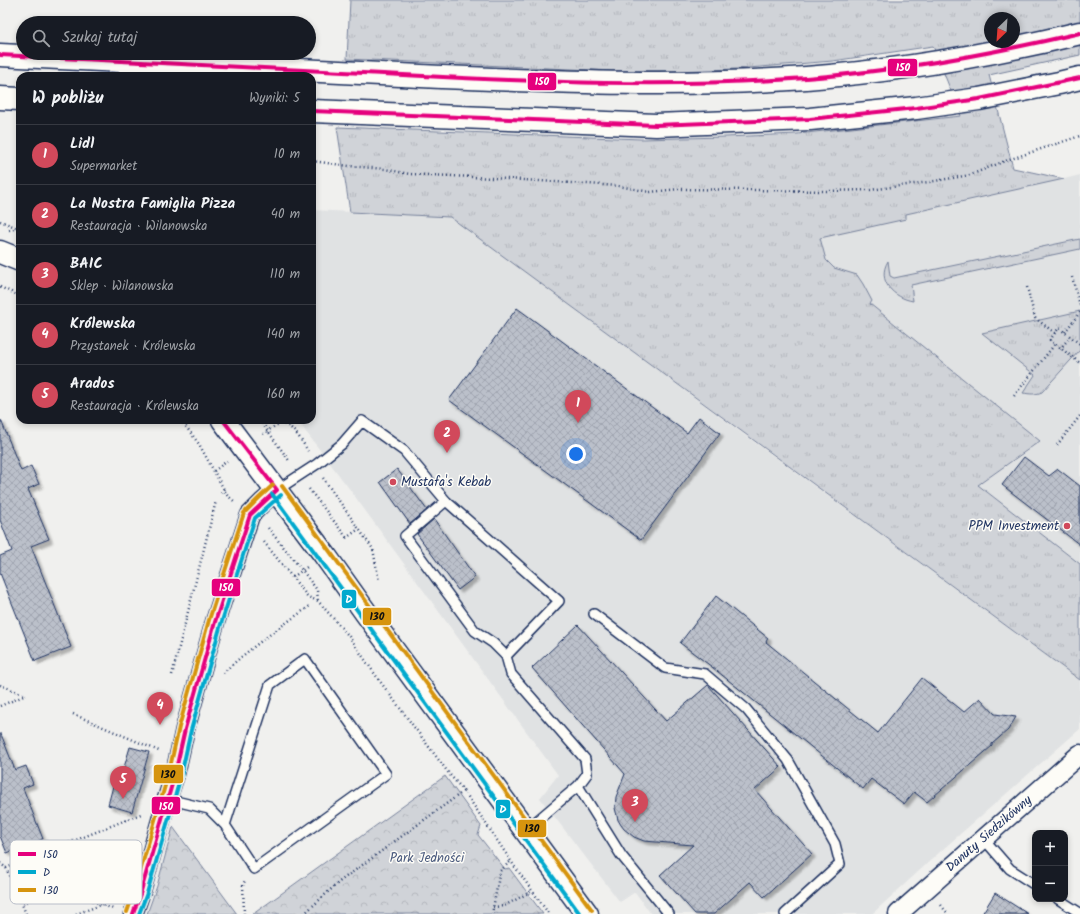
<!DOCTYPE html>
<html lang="pl">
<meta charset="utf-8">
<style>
body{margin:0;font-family:Kalam,sans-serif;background:#20242c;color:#f1f3f6}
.controls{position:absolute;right:12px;bottom:12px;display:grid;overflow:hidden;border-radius:8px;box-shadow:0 2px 6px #0003}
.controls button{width:36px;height:36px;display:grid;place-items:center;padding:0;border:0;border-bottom:1px solid #363941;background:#171b24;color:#f1f3f6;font:20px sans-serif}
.compass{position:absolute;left:984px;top:12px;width:36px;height:36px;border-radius:50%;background:#171b24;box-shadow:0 2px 6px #0003;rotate:205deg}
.you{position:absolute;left:576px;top:454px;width:14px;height:14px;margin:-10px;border:3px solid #fff;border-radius:50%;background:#1a73e8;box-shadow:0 0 0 6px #1a73e833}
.badge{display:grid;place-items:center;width:26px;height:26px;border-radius:50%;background:#d1495b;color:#fff;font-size:13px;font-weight:700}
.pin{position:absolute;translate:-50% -33px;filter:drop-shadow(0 1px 2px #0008)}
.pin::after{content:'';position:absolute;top:21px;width:14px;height:12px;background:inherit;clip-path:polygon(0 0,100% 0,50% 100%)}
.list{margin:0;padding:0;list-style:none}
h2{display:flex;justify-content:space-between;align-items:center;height:52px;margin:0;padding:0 16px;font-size:17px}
h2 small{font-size:13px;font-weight:400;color:#9ea1a6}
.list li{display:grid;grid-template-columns:26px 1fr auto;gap:12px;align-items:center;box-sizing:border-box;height:60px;padding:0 16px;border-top:1px solid #363941}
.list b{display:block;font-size:15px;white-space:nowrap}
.list p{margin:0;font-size:13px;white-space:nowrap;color:#9ea1a6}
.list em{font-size:13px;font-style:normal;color:#9ea1a6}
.icon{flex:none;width:22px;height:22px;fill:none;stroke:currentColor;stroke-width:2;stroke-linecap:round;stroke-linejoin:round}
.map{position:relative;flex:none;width:1080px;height:914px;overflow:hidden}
.search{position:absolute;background:#171b24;box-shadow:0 2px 6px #0003;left:16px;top:16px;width:300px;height:44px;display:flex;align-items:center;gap:10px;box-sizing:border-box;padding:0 14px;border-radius:22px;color:#9ea1a6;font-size:15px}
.panel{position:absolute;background:#171b24;box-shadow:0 2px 6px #0003;left:16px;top:72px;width:300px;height:352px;border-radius:12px}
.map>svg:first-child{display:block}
</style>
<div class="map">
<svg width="1080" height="914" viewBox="0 0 1080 914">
<defs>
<pattern id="grass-tufts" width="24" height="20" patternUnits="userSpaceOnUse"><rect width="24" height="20" fill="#d0d3d8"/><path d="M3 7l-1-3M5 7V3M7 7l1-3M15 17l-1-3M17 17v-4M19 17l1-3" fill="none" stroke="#b2b5bc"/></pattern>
<pattern id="park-crowns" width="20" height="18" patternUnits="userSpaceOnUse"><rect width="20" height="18" fill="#d0d3d8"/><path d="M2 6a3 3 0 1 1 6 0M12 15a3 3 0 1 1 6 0" fill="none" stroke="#b2b5bc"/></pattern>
<pattern id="building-cross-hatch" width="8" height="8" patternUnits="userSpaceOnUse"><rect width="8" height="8" fill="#bbc0ca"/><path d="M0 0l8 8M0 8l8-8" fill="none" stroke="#a0a5b0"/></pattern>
<filter id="shadow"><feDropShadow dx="3.5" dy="3.5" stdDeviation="1" flood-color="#0004"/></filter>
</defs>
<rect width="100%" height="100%" fill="#f0f0ee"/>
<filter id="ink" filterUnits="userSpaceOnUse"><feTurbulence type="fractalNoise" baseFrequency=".025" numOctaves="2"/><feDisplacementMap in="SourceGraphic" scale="8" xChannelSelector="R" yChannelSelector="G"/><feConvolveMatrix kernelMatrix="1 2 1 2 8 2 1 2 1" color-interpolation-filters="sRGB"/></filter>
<g filter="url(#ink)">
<path fill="#e0e2e3" d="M1080,175V564L978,485L1040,442L767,222L1064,179Z
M312,210L450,217L510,260L746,436L1080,680V729L942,850L872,914H651L635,892L620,902L540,798L558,775L348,487L297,420H312Z"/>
<path fill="url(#grass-tufts)" stroke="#76819b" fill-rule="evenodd" d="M350,0H1080V55L989,75L1013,168L1064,179L906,214V219L820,238L826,260L834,268L857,275L863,284L872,301L870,304L1040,441L978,485L1080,564V680L450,217L350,212L337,127L641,139L725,137L797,134L961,116L933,46L833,61L736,69L672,71H615L347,59ZM990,18H1014V42H990Z
M1080,239V249L911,285L913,301C894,298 876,281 888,261L890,276L894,278Z
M1080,311V350L1042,392C1035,395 1030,394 1023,393L1035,375L982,333Z"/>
<path fill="url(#park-crowns)" stroke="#76819b" d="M445,776L481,826L478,835L505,869L509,868L543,914H253Z
M173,827L237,914H147L157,886Z"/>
<path fill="url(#building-cross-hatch)" stroke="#1b2f5e" filter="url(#shadow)" d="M517,308L687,433L699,417L720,433L641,540L449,400Z
M1,420L21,471L31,466L39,484L28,489L49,539L31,546L71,647L35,661L0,573V556L12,551L0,520V421Z
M1024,457L1049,476L1058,469L1080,486V545L1002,485Z
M397,469L427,510L410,524L380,482Z
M434,519L475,577L458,590L417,534Z
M716,596L768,638L766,642L878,733L922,678L964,712L980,698L995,714L1016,717L1008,730L992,744V746L927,802L914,792L904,804L871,779L863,789L712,667L680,643Z
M578,625L666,721L708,685L781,767L755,790L812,854L764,897L750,882L714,914H695L660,875L693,845L644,841L634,837L624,829L621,825L618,820L615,808L616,797L625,774L532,668Z
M0,734H1L15,770L26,766L33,784L23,788L43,839L7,853L0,836Z
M130,747L149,752L132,812L108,805L113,786L118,788Z
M995,893L1028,914H982Z"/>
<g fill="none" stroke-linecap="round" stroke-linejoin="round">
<defs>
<path id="lane" d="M277,490L317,464L342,444L362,421L404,451L446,501
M594,614L665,668L705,674L746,709L788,760L835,844L840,864L785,914
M506,656L493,643L475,631L405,536L446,501L559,601L506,656L511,674L585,759L587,774L578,786L526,830
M578,786L621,855L669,914
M167,799L209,809L225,825L270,685L305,659L386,774L254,869L225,825
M983,838L1010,869L1035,885
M1058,899L1080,913"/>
<path id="street" d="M133,914L141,891L167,799L175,774L185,729L215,622L250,515L263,502L277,490
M898,914L1080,754"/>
<path id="secondary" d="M0,55C147,62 294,70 441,77C563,82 684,87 806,78C899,71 990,55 1080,33
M0,98L20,99
M312,111L656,125L810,119L916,108L979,99L1059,83L1080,78
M0,252L20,260
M223,420L324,554L366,613L587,914"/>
</defs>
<use href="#lane" stroke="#1b2f5e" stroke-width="12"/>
<use href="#street" stroke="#1b2f5e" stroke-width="21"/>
<use href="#secondary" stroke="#1b2f5e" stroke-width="25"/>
<path stroke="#1b2f5e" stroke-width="2.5" stroke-dasharray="1 3" stroke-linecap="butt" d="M312,161L349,166L385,169L409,174L493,178L618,186L650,192L679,189L826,191L870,190L929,182L970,175L1005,161L1080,136
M0,221L18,228
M9,230L20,228
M1072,277L1080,305
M0,287L20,296
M1027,287L1035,318L1055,333L1059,328L1080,344
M1065,332L1080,312
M1055,333L1050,340L1080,363
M1060,349L1070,337
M1014,396L1055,344
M181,420L199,444L227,495L234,501
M260,420L290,462
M263,434C268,431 274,426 279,424C291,421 303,443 308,451
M1057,445L1080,416
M214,471L227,461
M323,478L373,549L379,581
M309,489L347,538
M221,493L224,489
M268,528L302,570L317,590L318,601
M346,538L359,529
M264,542L308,597L318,601L348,635L379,680L450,775L464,791L515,867L549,914
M293,577L307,567
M223,673C250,648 280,627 310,606
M172,675L216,501
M0,685L25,695
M0,706L26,695
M73,714L159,751
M0,863L6,868L22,904
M6,868L141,814
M941,905L948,914
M493,907L504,906L532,891
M26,914L22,904L58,887L113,909
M76,914L115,900
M244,914L243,884L245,881
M304,914L339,882L464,791
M492,914L500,871L511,861"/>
<use href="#lane" stroke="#fdfcf7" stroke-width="9"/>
<use href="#street" stroke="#fdfcf7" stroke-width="18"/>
<use href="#secondary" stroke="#fdfcf7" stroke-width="22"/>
<defs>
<path id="bus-1" d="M0,55C134,61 269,69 403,75C537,82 672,88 806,78C899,71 990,54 1080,33
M312,111L656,125L810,119L916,108L979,99L1080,78
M223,420L277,490
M133,914L141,891L175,774L185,729L215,622L250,515L277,490"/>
<path id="bus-2" d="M272,494L580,914
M139,914L147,893L181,776L191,730L221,624L255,518L281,495"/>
<path id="bus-3" d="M282,486L592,910
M127,912L135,889L169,772L179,727L209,620L244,513L259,498L273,485"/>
</defs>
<use href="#bus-1" stroke="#fdfcf7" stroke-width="7"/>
<use href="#bus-2" stroke="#fdfcf7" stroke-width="7"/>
<use href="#bus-3" stroke="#fdfcf7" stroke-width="7"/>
<use href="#bus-1" stroke="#e5007d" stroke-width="4"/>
<use href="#bus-2" stroke="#00a9ce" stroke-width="4"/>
<use href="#bus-3" stroke="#d6940e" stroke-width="4"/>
</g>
</g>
<g fill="#d1495b" stroke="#fdfcf7" stroke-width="1.5">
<circle cx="393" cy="482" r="4"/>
<circle cx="1067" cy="526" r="4"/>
</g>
<g text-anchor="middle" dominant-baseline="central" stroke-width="3" stroke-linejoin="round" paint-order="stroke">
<g font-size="13" fill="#1b2f5e" stroke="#fdfcf7" text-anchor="start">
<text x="401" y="482">Mustafa's Kebab</text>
<text x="1059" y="526" text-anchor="end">PPM Investment</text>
</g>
<g font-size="13" fill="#1b2f5e" stroke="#fdfcf7">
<text transform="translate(989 834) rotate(-41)">Danuty Siedzikówny</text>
</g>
<g font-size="13" fill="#48587c" stroke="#fdfcf7">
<text x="427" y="858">Park Jedności</text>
</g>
</g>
<rect x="10" y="840" width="132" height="64" rx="6" fill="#fdfcf7" stroke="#b9bec9" stroke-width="1"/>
<rect x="18" y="852" width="18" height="4" fill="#e5007d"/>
<rect x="18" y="870" width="18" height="4" fill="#00a9ce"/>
<rect x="18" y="888" width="18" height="4" fill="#d6940e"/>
<g font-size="11" fill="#1b2f5e">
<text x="43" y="858">150</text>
<text x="43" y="876">D</text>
<text x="43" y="894">130</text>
</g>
<g stroke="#fdfcf7" stroke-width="1.5">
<rect x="887" y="58" width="31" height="19" rx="4" fill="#e5007d"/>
<rect x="527" y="72" width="30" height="19" rx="4" fill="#e5007d"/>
<rect x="211" y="578" width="30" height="19" rx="4" fill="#e5007d"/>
<rect x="341" y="589" width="16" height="20" rx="4" fill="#00a9ce"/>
<rect x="362" y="607" width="30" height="19" rx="4" fill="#d6940e"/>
<rect x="153" y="764" width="31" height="20" rx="4" fill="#d6940e"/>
<rect x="151" y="796" width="30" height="19" rx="4" fill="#e5007d"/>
<rect x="495" y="799" width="16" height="20" rx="4" fill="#00a9ce"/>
<rect x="517" y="819" width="30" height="19" rx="4" fill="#d6940e"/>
</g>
<g font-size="11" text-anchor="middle" font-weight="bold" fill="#fff">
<text x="903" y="71">150</text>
<text x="542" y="85">150</text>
<text x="226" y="591">150</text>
<text x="349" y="603">D</text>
<text x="166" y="810">150</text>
<text x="503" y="813">D</text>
</g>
<g font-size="11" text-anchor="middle" font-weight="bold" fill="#111">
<text x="377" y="620">130</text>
<text x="168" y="778">130</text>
<text x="532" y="832">130</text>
</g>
</svg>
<div class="controls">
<button>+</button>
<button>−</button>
</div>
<svg class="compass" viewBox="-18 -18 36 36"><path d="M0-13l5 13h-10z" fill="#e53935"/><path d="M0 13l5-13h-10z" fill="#9ea1a6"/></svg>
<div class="you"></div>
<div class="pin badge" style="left:578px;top:423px">1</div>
<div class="pin badge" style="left:447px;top:453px">2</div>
<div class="pin badge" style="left:635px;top:822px">3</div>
<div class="pin badge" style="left:160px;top:725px">4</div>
<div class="pin badge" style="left:123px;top:799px">5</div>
<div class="search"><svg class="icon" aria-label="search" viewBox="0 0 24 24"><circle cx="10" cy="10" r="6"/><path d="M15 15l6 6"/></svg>Szukaj tutaj</div>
<section class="panel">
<h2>W pobliżu<small>Wyniki: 5</small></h2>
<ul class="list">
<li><span class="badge">1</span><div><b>Lidl</b><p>Supermarket</p></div><em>10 m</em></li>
<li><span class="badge">2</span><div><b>La Nostra Famiglia Pizza</b><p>Restauracja · Wilanowska</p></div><em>40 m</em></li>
<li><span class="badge">3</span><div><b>BAIC</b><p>Sklep · Wilanowska</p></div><em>110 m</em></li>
<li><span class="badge">4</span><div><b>Królewska</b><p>Przystanek · Królewska</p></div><em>140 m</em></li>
<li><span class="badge">5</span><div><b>Arados</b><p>Restauracja · Królewska</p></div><em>160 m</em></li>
</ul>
</section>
</div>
